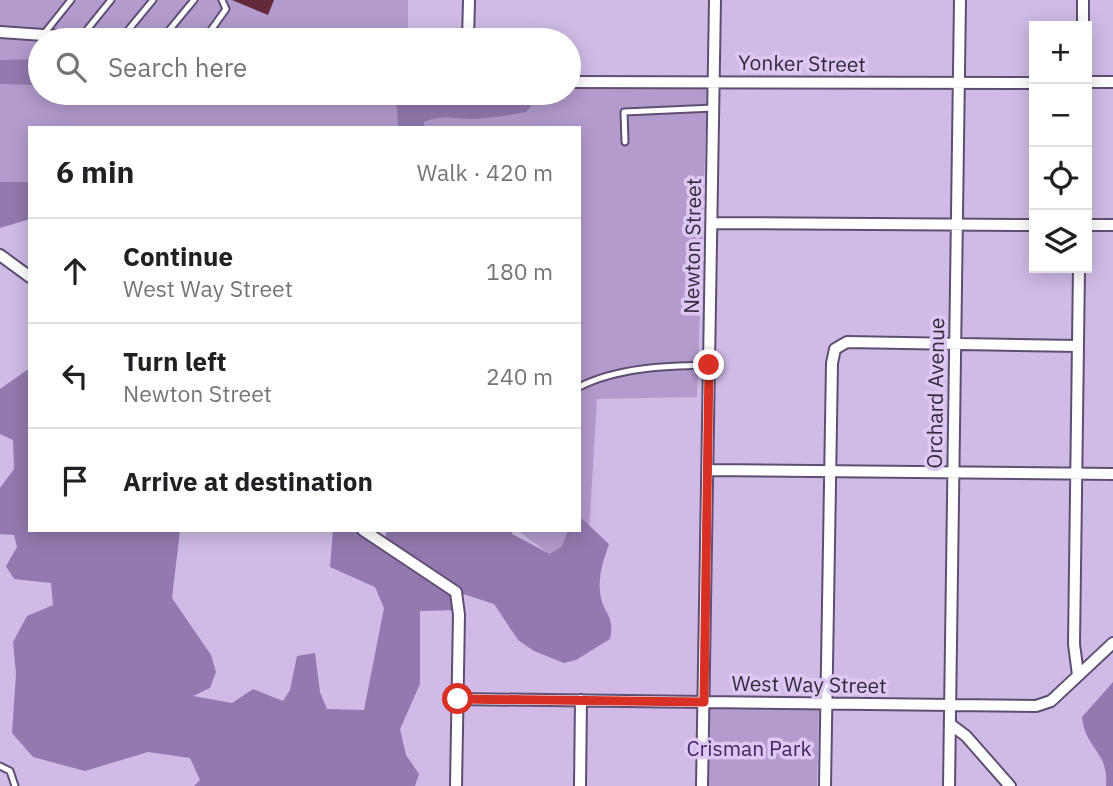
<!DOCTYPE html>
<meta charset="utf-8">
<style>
body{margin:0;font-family:"IBM Plex Sans",sans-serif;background:#f2f2f2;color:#202124}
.controls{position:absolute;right:21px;top:21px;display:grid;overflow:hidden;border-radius:0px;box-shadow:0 4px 18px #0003}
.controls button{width:63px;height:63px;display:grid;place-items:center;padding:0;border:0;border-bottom:2px solid #e0e0e0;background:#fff;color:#202124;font:35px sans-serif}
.stop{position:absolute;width:21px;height:21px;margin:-16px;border:5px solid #d93025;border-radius:50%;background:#fff}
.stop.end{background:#d93025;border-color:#fff;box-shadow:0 2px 7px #0008}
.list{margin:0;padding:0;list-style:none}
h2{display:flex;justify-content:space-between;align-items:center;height:91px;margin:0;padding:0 28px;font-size:30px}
h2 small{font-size:23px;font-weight:400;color:#757577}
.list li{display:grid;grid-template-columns:46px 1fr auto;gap:21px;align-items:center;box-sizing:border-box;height:105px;padding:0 28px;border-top:2px solid #e0e0e0}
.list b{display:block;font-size:26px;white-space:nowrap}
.list p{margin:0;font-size:23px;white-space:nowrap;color:#757577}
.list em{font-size:23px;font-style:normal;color:#757577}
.icon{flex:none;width:38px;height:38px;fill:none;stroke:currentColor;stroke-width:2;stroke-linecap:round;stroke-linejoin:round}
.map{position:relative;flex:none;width:1113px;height:786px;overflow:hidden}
.search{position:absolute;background:#fff;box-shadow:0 4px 18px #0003;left:28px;top:28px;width:553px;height:77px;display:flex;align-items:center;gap:18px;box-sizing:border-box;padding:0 24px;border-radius:38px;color:#757577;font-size:26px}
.panel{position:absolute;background:#fff;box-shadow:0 4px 18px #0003;left:28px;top:126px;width:553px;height:406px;border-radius:0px}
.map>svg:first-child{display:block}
</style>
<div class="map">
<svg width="1113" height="786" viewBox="0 0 1113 786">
<rect width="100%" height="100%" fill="#cfbbe6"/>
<path fill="#b39bce" d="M0,0H408V40H40V93H408V128H30V212L0,211Z
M569,87H707L697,397L597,399L586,581L517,530H579V128H424V93H569Z
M710,708L819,710L817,786H708Z"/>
<path fill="#9379af" d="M40,59V85L0,84V60Z
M383,93H526L531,106L526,112C508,115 492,118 474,119C454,119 444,114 424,122V128H398L397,107Z
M0,182H30V219L0,228Z
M30,368V530H180L172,598L211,655L216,672L210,688L193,696L232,703L253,689L283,701L290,690L297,656L315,653L320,692L327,709L364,710L384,608L375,587L330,567L333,530H363L384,543L387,530H513L512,534L550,554L562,546L568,530H579V516L609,544C603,562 597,578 601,598C605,615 615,617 610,639L576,660L564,663L534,651L518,640L494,604L457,592L459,610L420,611V684L400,729L406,755L419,774L415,786H194L200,780L190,758L148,752L85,771L33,757L12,733L16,674L13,642L27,616L53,605L51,583L14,579L6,566L17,547L14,535L0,534V488L14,469L13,440L0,434V389Z
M1113,682V786H1106C1109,751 1085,749 1082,717Z"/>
<path fill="#632a39" d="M232,0H274L268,15Z"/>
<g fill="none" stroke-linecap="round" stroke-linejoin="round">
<defs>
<path id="lane" d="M43,35L71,0
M82,36L111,0
M120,40L153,0
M161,40L194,0
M204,40L226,9L222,0
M625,142L624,112L714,108
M579,387C618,367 667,366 709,365
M0,766L10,771L15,786"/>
<path id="street" d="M1083,26V0
M0,32L116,40
M225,40H288
M468,40L469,0
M569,82L1034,83
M1087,82H1113
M713,223L1034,225
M1087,225H1113
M0,255L30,277
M709,470L1113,474
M363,530L456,592L459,615L456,786
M1078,675L1074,644L1079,268
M458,699L1036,706L1051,701L1113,643
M950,724L966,736L1010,786
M580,786L581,700
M702,786L715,0
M825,786L832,363L835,349L847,342L1078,346
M949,786L960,0"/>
</defs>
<use href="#lane" stroke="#5f4e73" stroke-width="9"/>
<use href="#street" stroke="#5f4e73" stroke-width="14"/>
<use href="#lane" stroke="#fff" stroke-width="5"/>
<use href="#street" stroke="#fff" stroke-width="10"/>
</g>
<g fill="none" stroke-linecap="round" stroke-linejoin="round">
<path stroke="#d93025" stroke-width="9" d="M458,699L704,702L709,365"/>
</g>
<g text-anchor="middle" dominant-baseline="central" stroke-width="7" stroke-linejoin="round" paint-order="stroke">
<g font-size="21" fill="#322a3b" stroke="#dcc8f3">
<text transform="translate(802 63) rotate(1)">Yonker Street</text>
<text transform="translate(692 246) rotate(-89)">Newton Street</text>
<text transform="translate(935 393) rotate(-89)">Orchard Avenue</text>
<text transform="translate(809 684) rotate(1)">West Way Street</text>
</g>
<g font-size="21" fill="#472366" stroke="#dcc8f3">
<text x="749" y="748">Crisman Park</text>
</g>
</g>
</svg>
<div class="controls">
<button>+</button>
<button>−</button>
<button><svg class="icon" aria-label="locate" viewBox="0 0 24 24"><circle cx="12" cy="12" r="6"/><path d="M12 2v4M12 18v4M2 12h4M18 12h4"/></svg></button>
<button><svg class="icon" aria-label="layers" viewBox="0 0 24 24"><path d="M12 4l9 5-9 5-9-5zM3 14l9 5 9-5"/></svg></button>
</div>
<div class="stop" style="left:458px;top:699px"></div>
<div class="stop end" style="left:709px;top:365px"></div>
<div class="search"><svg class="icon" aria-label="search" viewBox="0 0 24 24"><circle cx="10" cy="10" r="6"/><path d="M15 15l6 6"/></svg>Search here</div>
<section class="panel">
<h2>6 min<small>Walk · 420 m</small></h2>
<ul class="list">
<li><svg class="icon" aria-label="ahead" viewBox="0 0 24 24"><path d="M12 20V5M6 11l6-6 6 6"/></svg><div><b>Continue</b><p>West Way Street</p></div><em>180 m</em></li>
<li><svg class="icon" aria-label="left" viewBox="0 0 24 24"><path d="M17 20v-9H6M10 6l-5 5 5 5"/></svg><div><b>Turn left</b><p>Newton Street</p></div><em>240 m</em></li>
<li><svg class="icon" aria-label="arrive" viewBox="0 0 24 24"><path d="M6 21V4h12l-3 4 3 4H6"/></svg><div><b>Arrive at destination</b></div></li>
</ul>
</section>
</div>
